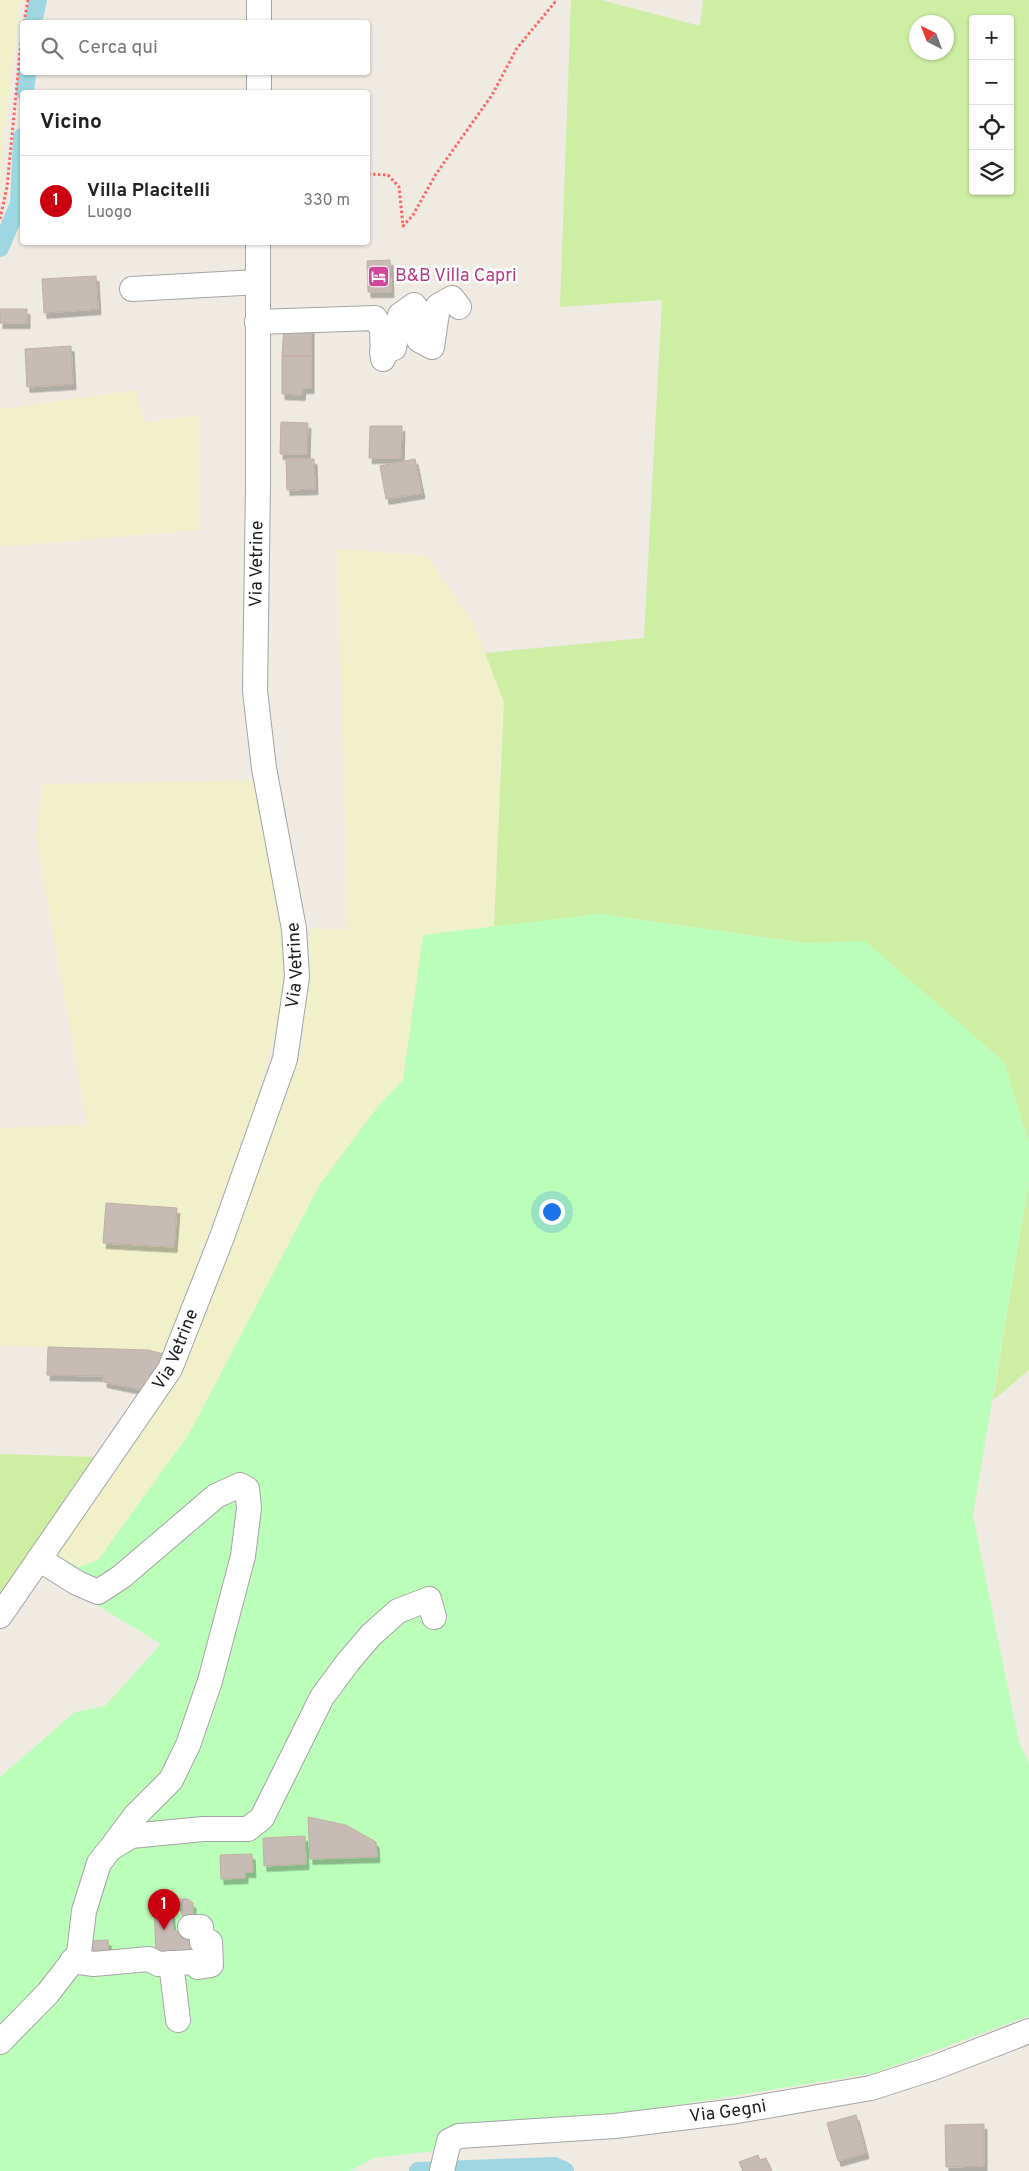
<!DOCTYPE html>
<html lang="it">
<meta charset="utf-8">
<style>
body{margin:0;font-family:Overpass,sans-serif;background:#f2f2f2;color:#222}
.controls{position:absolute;right:15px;top:15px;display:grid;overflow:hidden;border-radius:5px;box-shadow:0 1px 4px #0004}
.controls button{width:45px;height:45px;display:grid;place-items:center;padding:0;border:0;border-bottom:1px solid #e0e0e0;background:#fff;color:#222;font:25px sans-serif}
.compass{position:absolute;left:909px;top:15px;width:45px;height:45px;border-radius:50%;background:#fff;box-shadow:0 1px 4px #0004;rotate:318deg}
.you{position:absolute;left:551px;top:1211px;width:18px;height:18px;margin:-12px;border:4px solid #fff;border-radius:50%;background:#1a73e8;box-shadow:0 0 0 8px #1a73e833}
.badge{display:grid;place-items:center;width:32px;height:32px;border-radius:50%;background:#ca0010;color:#fff;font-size:16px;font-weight:700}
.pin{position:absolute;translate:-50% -41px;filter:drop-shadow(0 1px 2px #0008)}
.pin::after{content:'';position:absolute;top:26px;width:18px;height:15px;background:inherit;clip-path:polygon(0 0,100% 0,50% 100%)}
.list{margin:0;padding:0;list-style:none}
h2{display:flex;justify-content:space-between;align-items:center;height:65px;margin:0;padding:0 20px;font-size:21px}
h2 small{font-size:16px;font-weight:400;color:#767676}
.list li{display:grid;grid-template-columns:32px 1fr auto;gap:15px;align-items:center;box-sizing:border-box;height:90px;padding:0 20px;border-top:1px solid #e0e0e0}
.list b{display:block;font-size:19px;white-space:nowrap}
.list p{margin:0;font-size:16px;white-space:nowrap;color:#767676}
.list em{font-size:16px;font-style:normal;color:#767676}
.icon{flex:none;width:28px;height:28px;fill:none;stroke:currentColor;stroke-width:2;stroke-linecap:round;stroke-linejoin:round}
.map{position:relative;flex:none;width:1029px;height:2171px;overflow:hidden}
.search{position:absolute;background:#fff;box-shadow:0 1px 4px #0004;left:20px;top:20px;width:350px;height:55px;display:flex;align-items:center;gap:12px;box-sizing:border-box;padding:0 18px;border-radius:5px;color:#767676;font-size:19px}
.panel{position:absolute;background:#fff;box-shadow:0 1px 4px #0004;left:20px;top:90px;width:350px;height:155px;border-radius:5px}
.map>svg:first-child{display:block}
</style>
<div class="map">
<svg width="1029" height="2171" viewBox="0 0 1029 2171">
<defs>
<filter id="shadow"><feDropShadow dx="3" dy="5.5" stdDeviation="0" flood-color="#0004"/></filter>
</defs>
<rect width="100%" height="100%" fill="#efeae2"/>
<path fill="#f0f0cb" d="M0,0H21L5,125L0,190Z
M136,390L144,422L200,415L199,530L0,547V409Z
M337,548L427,556L473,623L504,701L494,927L423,935L403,1080L379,1105L320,1184L189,1434L98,1560L78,1567L57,1555L183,1366L302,1049L311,928L348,930Z
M253,780L286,941L281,1008L257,1101L164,1354L148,1350L0,1346V1128L87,1124L36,837L42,784Z"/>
<path fill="#ceeea3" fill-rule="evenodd" d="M571,0H601L700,26L703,0H1029V1145L1004,1062L865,942L805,943L600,914L494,927L504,702L485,653L644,638L662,300L560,307ZM973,19H1010V191H973ZM916,22H946V52H916Z
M1029,1180V1370L993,1400Z
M0,1454L96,1457L0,1595Z"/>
<path fill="#bafeba" d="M599,914L805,943L865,941L1004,1062L1029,1145V1180L973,1515L1019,1742L1029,1765V2016L875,2073L608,2116L439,2131L433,2151L374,2158L350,2171H0V1777L75,1712L105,1706L161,1644L44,1573L57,1555L78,1567L98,1560L189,1434L320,1184L379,1105L403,1080L423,935Z"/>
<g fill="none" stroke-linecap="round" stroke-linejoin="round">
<path stroke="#9ed7e1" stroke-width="18" d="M33,22L38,0
M25,92L27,72
M0,248L19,204L22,137
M418,2171L554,2166L565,2171"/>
</g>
<path fill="#c7bbb5" stroke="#c2aea3" filter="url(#shadow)" d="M390,260L391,292H368L367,261Z
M96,276L98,309L44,313L42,279Z
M0,309H27V323H0Z
M284,328H311V356H282Z
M71,346L73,384L27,387L25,349Z
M282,356H311V388H303L302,395L282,394Z
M281,422L308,423L307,454H280Z
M370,426H402L401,458H369Z
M286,459H314L315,489L287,490Z
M415,459L422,493L386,499L380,466Z
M106,1203L177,1208L174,1247L103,1243Z
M48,1347L148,1350L164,1354L157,1372L143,1390L104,1382V1376L47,1375Z
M308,1817L346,1825L376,1842L377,1857L310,1859Z
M305,1836L306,1864L264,1866L263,1838Z
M252,1854L253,1872H245V1878L221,1879L220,1855Z
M184,1899L181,1905H171L173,1931L197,1930L196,1956L156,1958L154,1900Z
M184,1899H188L193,1903V1916H182L181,1903Z
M108,1940L109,1959L89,1960L87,1941Z
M856,2115L866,2153L838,2161L827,2123Z
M984,2124V2166L946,2167L945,2125Z
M758,2155L760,2160L766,2158L771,2171H743L739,2162Z"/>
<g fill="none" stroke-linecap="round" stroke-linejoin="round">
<defs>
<g id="minor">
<path d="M259,22V0"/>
<path d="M259,92V72"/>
<path d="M132,289L258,282"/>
<path d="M257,322L375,318L382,329L383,359"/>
<path d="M382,352L394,348L400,315L414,305L421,315L419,340L432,347L438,306L452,298L459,307"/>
<path d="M39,1559L77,1583L98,1592L121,1577L216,1496L240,1485L247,1489L249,1508L243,1556L210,1681L188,1745L171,1780L135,1816L114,1844"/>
<path id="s1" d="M0,1616L170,1369L222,1237L285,1059L297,977L294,929L264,768L255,691L258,485V242"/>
<path d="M72,1961L94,1964L149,1959L158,1964L193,1962L198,1967L211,1965L210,1942H202L201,1927H190"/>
<path d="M171,1963L178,2020"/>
<path d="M0,2042L48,1993L79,1953L84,1911L99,1863L110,1849L131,1836L203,1829H248L262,1818L322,1697L348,1662L371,1635L398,1611L429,1599L434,1617"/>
<path id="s2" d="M442,2171L449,2141L459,2136L615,2126L737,2111L871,2088L936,2067L1029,2031"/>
</g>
</defs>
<use href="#minor" stroke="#a4a4a4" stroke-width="26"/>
<path stroke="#ff6663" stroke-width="3" stroke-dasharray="2.5 2.5" stroke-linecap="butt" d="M24,22L28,0
M368,174L388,175L399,187L403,226L413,215L436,174L492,95L517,48L556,1
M0,219L7,187L22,32"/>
<use href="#minor" stroke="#fff" stroke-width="24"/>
</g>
<defs>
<symbol id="hotel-square" viewBox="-11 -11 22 22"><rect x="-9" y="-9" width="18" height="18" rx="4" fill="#d1479c" stroke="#fff"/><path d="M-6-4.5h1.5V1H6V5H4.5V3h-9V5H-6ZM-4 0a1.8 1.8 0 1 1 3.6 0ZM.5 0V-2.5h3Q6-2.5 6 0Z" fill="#fff"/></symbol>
</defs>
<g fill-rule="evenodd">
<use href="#hotel-square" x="366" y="264" width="25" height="25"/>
</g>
<g text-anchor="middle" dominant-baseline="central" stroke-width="5" stroke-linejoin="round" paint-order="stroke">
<g font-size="18" fill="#b23c85" stroke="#fff" text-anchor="start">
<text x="395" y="276">B&amp;B Villa Capri</text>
</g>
<g font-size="18" fill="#1d1d1d" stroke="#fff">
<text stroke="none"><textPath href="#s1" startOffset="1130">Via Vetrine</textPath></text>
<text stroke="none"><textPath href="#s1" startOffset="725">Via Vetrine</textPath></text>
<text stroke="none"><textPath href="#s1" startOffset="320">Via Vetrine</textPath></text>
<text stroke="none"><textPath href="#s2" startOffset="312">Via Gegni</textPath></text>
</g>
</g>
</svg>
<div class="controls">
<button>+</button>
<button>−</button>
<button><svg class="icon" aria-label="locate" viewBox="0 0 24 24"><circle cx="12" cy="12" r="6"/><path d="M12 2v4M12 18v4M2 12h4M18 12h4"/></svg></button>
<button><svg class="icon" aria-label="layers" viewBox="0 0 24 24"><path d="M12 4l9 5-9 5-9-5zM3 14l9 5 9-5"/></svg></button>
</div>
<svg class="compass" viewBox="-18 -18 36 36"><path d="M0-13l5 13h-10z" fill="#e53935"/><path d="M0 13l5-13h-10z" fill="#767676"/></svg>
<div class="you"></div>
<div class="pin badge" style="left:164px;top:1930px">1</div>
<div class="search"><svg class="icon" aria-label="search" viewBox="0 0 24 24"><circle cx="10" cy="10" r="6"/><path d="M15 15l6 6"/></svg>Cerca qui</div>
<section class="panel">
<h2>Vicino<small></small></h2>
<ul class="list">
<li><span class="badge">1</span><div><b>Villa Placitelli</b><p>Luogo</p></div><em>330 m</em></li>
</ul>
</section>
</div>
